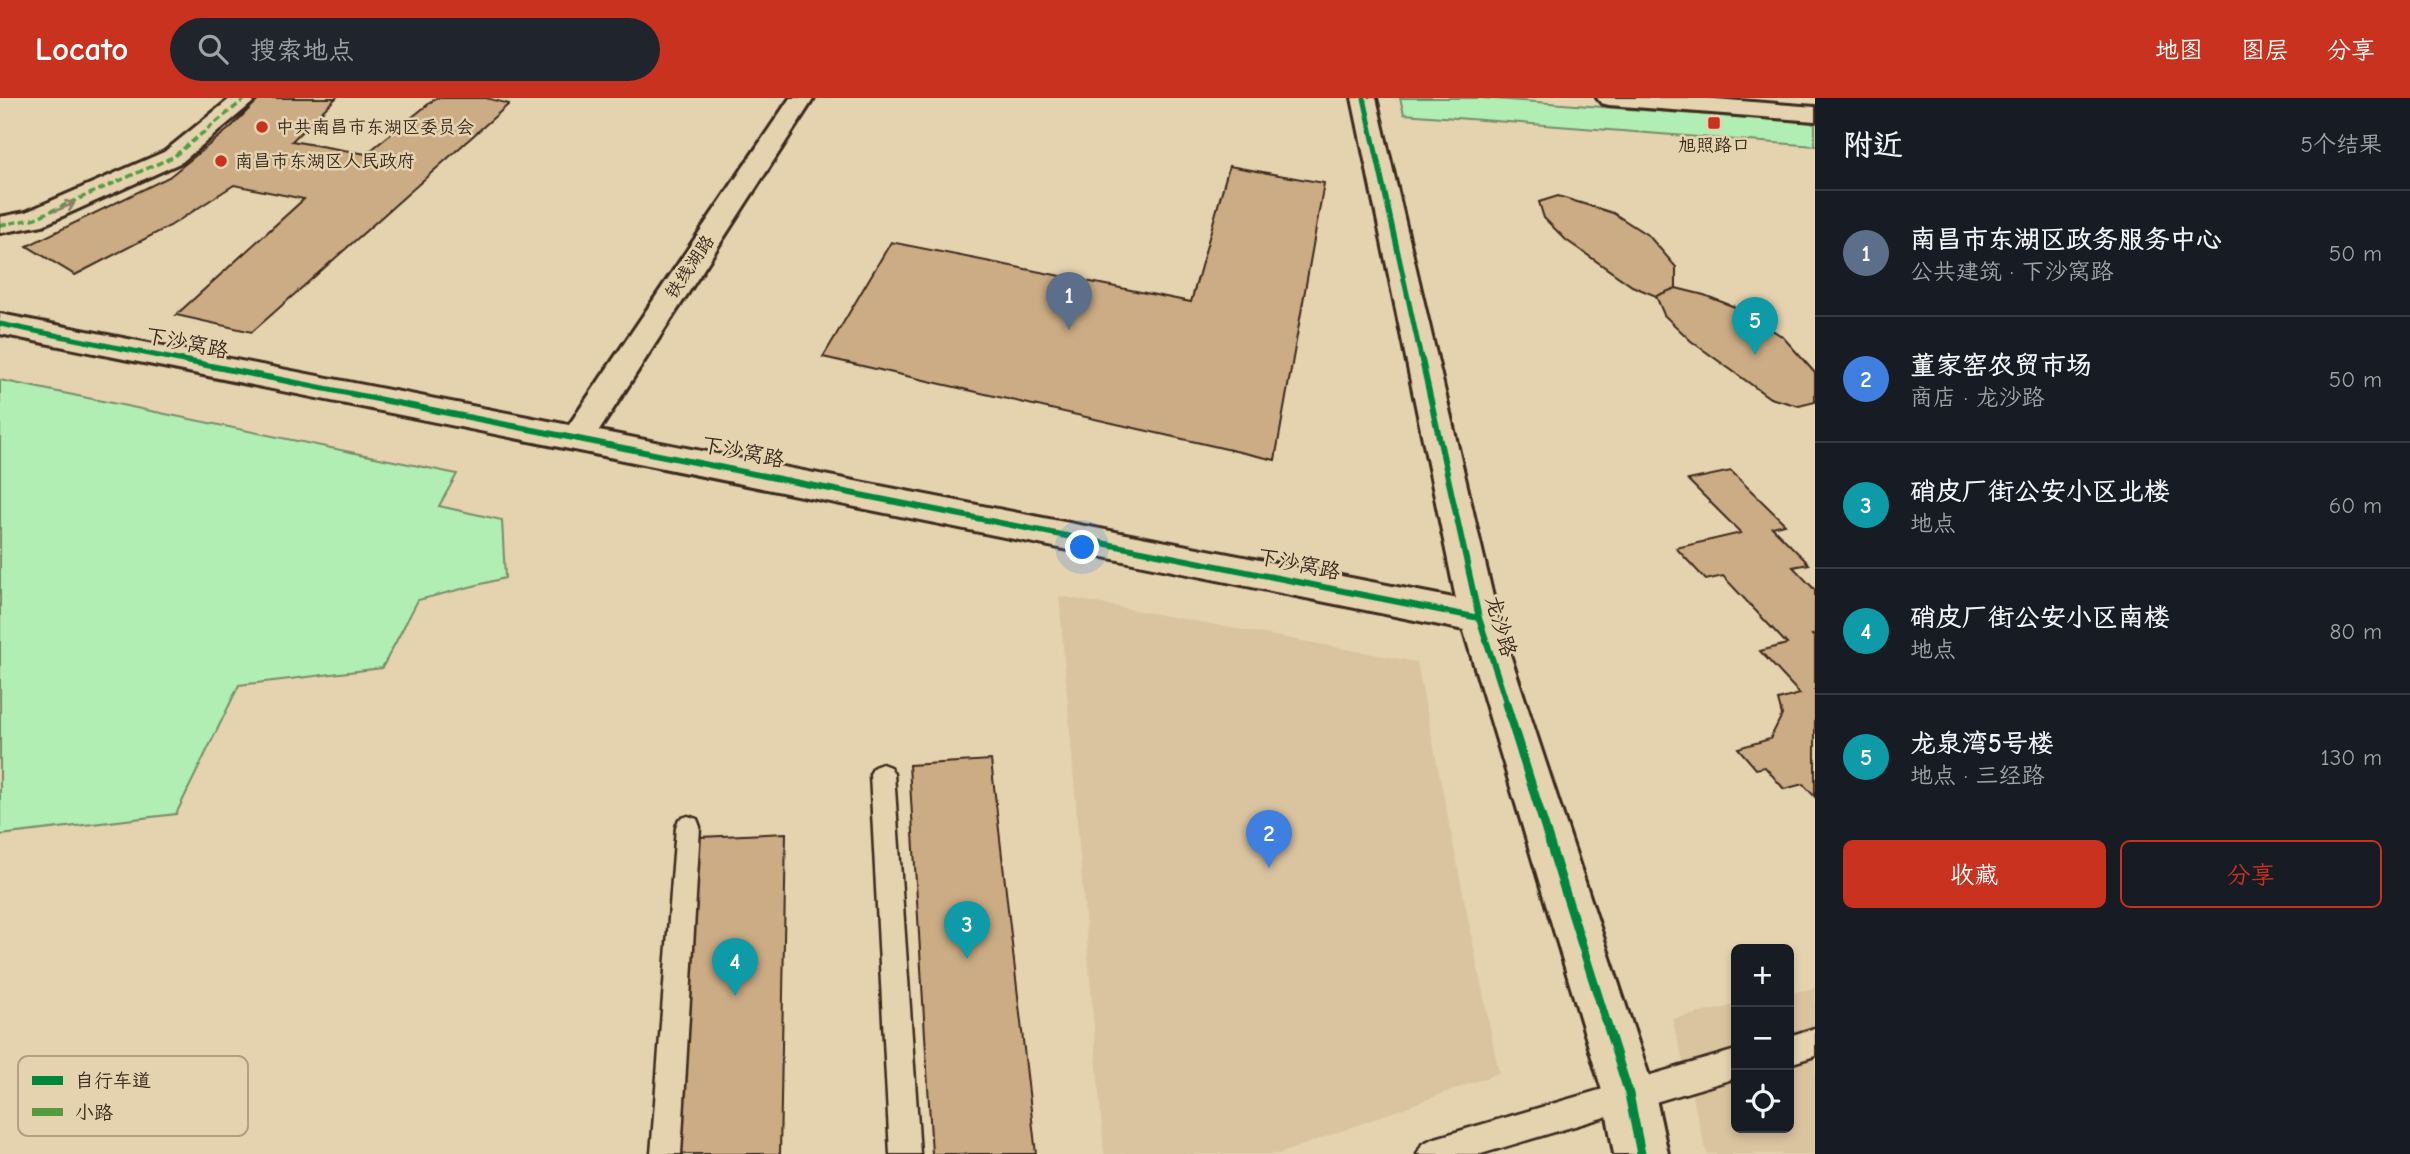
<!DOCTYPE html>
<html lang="zh">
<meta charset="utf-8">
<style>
body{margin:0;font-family:"Comic Neue","LXGW WenKai TC",sans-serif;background:#20242c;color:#f1f3f6}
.controls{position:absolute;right:21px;bottom:21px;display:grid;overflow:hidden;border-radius:10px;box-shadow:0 4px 10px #0003}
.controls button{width:63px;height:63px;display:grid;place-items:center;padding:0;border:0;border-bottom:2px solid #363941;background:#171b24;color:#f1f3f6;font:35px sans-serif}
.you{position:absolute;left:1083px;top:450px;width:24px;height:24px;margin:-18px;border:5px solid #fff;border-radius:50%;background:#1a73e8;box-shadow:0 0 0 10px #1a73e833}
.badge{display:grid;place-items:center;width:46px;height:46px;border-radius:50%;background:#c8321e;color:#fff;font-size:23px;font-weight:700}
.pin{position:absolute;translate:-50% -58px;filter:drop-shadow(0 2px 4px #0008)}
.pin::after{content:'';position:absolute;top:37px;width:24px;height:21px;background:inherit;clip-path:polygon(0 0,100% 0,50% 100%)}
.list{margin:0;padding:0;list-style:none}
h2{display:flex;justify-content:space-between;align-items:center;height:91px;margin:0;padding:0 28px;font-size:30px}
h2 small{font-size:23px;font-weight:400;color:#9ea1a6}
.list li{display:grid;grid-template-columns:46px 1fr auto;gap:21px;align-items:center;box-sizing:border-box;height:126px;padding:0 28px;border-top:2px solid #363941}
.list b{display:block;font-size:26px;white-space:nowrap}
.list p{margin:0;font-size:23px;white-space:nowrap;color:#9ea1a6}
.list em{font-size:23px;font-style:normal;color:#9ea1a6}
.actions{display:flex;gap:14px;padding:21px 28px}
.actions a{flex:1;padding:16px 0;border:2px solid #c8321e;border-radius:10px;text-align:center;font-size:24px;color:#c8321e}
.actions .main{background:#c8321e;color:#fff}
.icon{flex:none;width:38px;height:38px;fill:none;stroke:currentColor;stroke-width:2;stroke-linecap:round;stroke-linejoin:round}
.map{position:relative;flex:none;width:1815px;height:1056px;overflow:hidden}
header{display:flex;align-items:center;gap:42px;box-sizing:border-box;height:98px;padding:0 35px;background:#c8321e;color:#fff}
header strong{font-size:33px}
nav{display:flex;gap:38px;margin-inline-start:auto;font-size:24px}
.search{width:490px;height:63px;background:#20242c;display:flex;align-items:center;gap:18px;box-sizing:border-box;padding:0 24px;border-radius:38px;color:#9ea1a6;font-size:26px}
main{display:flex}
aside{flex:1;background:#171b24}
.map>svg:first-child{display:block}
</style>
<header>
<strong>Locato</strong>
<div class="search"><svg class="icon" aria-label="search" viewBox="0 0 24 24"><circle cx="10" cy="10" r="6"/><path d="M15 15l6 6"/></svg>搜索地点</div>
<nav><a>地图</a><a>图层</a><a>分享</a></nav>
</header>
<main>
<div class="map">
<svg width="1815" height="1056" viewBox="0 0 1815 1056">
<rect width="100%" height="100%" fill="#e5d3b0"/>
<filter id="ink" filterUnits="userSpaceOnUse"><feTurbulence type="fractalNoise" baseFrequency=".0143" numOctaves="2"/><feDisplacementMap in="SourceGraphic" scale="14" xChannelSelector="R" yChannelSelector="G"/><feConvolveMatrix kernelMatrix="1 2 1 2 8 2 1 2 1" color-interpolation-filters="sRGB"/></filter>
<g filter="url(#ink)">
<path fill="#dac4a0" d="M1059,498L1417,564L1499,975L1279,1056H1104Z
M1815,890V1056H1707L1672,921L1736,907V1030H1789V895Z"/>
<path fill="#b1eeb3" stroke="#768c68" stroke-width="2" d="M1400,0H1482L1815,25V48L1404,16Z
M0,282L457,376L439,408L502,422L505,480L418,502L382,570L239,587L176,716L0,737Z"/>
<path fill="#cbac84" stroke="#3b2a1e" stroke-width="2" d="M260,0H336L292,43L366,56L436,0H486L509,6L252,234L176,217L304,101L234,87L170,128L75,177L27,148L169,79L230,30Z
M1229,68L1324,85L1275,362L823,259L891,144L1191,204Z
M1558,98L1613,115L1649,138L1676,169V190L1656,198L1632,188L1566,142L1544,120L1539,104Z
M1676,190L1704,197L1740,211L1783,239L1815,275V304L1799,308L1770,300L1691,243L1664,217L1656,198Z
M1731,373L1785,426L1772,429L1809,466L1793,469L1815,492V536L1812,537L1815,540V699L1803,686L1784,691L1765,669L1756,671L1738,650L1770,641L1782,617L1778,602L1800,596L1760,553L1787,546L1723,478L1706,482L1676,450L1741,435L1688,382Z
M991,662L1036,1056H932L909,667Z
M786,735L780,1056H675L699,739Z"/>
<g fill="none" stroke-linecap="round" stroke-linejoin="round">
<defs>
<path id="service" d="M882,666L890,669L894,676L920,1056H890L870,676L874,669Z
M688,718L697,721L700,729L681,1056H651L676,729L679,721Z
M1815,930V958L1789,966V938Z
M1736,952V980L1481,1056H1417L1422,1046L1432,1041Z"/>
<path id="minor" d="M231,0H258L182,64L43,127L0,135V119L26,114L164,54Z
M790,0H814L599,333L1479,505L1493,509L1498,520L1493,531L1479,535L0,236V216L569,327Z"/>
<path id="tertiary" d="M1352,0H1376L1498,520L1655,996L1668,1056H1614L1603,996L1460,520Z"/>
<path id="secondary" d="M1597,0H1702L1815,9V23L1609,7L1601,5Z"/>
</defs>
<use href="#service" stroke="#3b2a1e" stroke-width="5"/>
<use href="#minor" stroke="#3b2a1e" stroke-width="6"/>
<use href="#tertiary" stroke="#3b2a1e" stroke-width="6"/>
<use href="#secondary" stroke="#3b2a1e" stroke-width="6"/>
<use href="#service" fill="#e5d3b0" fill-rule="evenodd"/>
<use href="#minor" fill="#e5d3b0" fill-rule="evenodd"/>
<use href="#tertiary" fill="#e5d3b0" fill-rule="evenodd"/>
<use href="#secondary" fill="#e5d3b0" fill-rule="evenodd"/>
<path stroke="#529c3f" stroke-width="3.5" stroke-dasharray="7 3.5" stroke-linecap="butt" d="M0,127L33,121L173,59L246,0"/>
<defs>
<path id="cycleway-far2" d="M1364,0L1422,264
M0,226L189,264"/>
<path id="cycleway-far1" d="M181,262L1479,520
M1422,262L1479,520L1507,607"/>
<path id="cycleway" d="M1506,606L1629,996L1641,1056"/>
</defs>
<use href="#cycleway-far2" stroke="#e5d3b0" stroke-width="9"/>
<use href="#cycleway-far1" stroke="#e5d3b0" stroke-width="10"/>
<use href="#cycleway" stroke="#e5d3b0" stroke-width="13"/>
<use href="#cycleway-far2" stroke="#00873e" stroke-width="5"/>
<use href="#cycleway-far1" stroke="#00873e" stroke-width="6"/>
<use href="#cycleway" stroke="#00873e" stroke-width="9"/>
</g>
<defs><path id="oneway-shaft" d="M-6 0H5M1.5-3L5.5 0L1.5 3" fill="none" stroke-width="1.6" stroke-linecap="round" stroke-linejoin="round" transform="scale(1.75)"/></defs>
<use stroke="#907e67" href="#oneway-shaft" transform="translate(65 109) rotate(-22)"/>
</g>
<g fill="#c8321e" stroke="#e5d3b0" stroke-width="2.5">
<rect x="1707" y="18" width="14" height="14" rx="3.5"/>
<circle cx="262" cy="29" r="7"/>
<circle cx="221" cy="63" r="7"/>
</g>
<g text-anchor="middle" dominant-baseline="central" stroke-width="5" stroke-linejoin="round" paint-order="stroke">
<g font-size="18" fill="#3b2a1e" stroke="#e5d3b0" text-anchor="start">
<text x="276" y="29">中共南昌市东湖区委员会</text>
<text x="1714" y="47" text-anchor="middle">旭照路口</text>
<text x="235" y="63">南昌市东湖区人民政府</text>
</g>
<g font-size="18" fill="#3b2a1e" stroke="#e5d3b0">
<text transform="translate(690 169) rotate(-56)">铁线湖路</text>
</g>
<g font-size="21" fill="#3b2a1e" stroke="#e5d3b0">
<text transform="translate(187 245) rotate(11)">下沙窝路</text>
<text transform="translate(743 354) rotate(11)">下沙窝路</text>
<text transform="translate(1299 466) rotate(11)">下沙窝路</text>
<text transform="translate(1501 528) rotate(74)">龙沙路</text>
</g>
</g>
<rect x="18" y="958" width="230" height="80" rx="10" fill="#e5d3b0" stroke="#b2a084" stroke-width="2"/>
<rect x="32" y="978" width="31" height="9" fill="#00873e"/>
<rect x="32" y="1010" width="31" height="8" fill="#529c3f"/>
<g font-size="19" fill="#3b2a1e">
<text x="75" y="989">自行车道</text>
<text x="75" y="1021">小路</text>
</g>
</svg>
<div class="controls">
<button>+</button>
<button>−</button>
<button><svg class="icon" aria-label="locate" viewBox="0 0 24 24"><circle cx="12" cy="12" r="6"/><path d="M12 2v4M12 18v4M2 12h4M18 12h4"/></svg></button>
</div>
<div class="you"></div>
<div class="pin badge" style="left:1069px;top:232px;background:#5c6f8a">1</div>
<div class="pin badge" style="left:1269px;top:770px;background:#3f7fe0">2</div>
<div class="pin badge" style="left:967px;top:861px;background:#0f9aa8">3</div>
<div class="pin badge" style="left:735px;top:898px;background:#0f9aa8">4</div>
<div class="pin badge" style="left:1755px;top:257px;background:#0f9aa8">5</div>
</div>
<aside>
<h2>附近<small>5个结果</small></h2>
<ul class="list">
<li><span class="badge" style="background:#5c6f8a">1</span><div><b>南昌市东湖区政务服务中心</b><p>公共建筑 · 下沙窝路</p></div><em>50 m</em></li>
<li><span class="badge" style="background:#3f7fe0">2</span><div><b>董家窑农贸市场</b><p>商店 · 龙沙路</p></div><em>50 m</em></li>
<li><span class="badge" style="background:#0f9aa8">3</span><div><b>硝皮厂街公安小区北楼</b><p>地点</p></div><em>60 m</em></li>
<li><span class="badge" style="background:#0f9aa8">4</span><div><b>硝皮厂街公安小区南楼</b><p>地点</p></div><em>80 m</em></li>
<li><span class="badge" style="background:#0f9aa8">5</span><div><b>龙泉湾5号楼</b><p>地点 · 三经路</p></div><em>130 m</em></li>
</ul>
<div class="actions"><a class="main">收藏</a><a>分享</a></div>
</aside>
</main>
